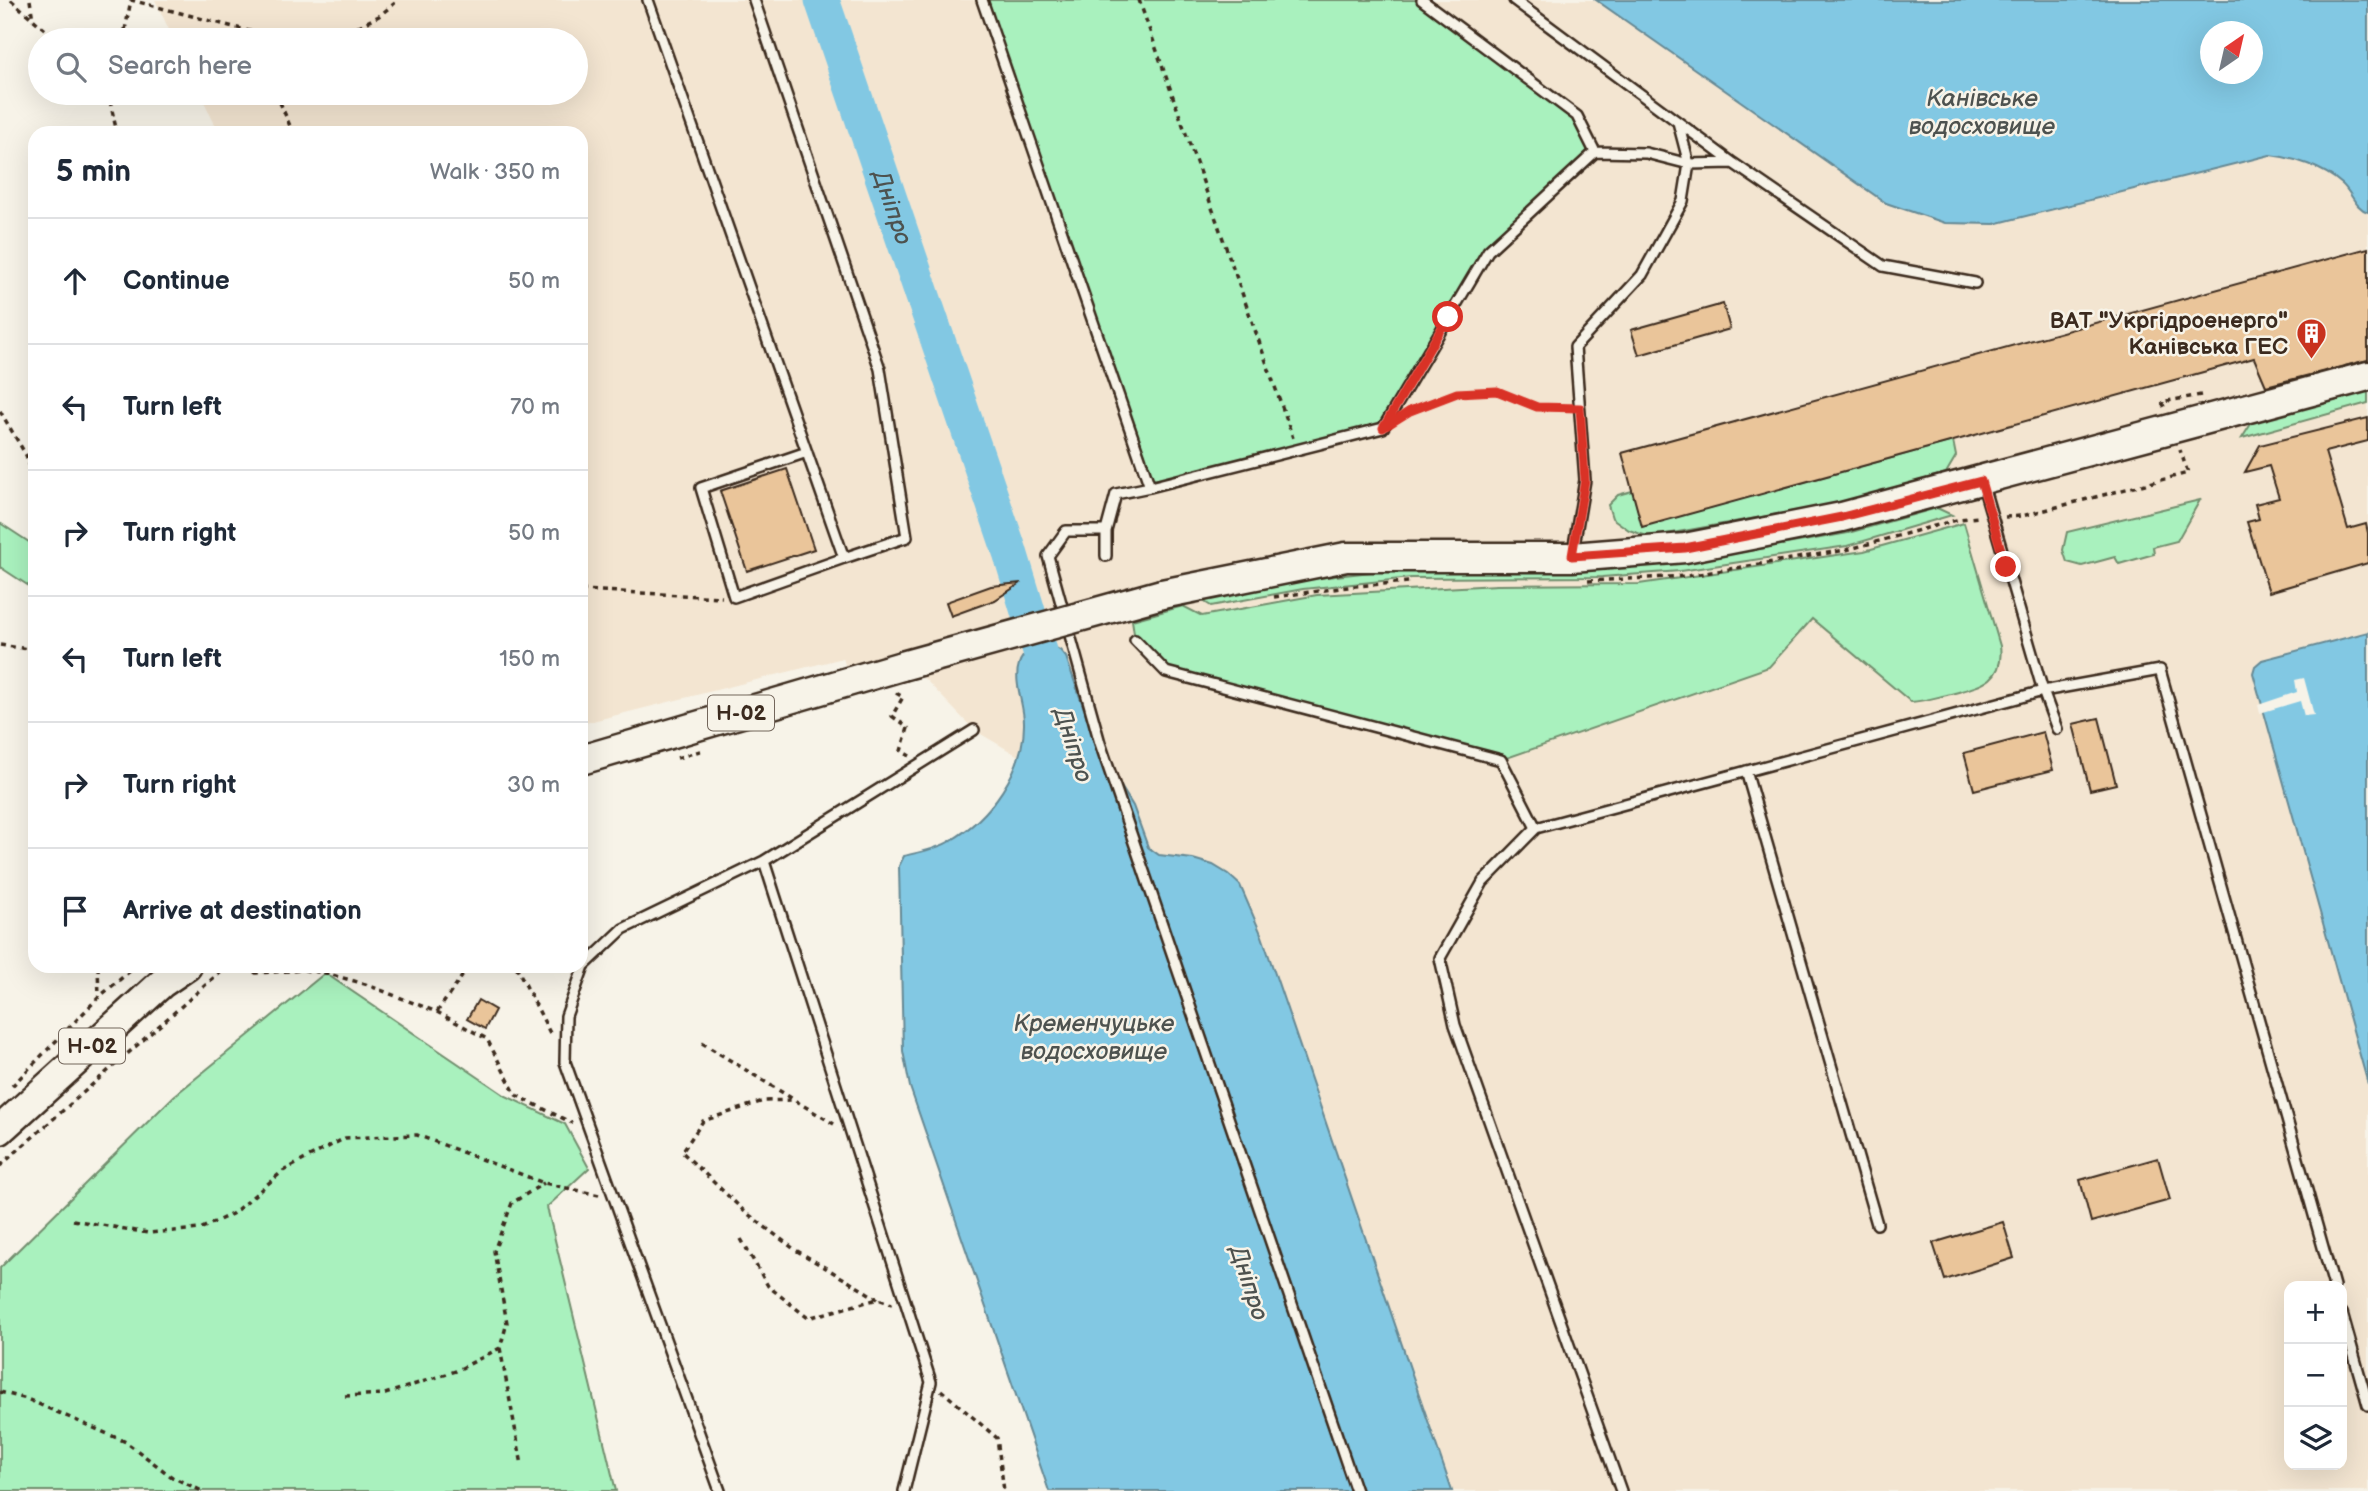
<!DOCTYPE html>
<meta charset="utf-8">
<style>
body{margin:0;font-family:"Balsamiq Sans",sans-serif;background:#f6f6f7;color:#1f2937}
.controls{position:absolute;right:21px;bottom:21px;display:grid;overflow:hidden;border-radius:14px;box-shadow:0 7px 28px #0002}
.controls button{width:63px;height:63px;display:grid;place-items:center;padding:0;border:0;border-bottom:2px solid #e0e1e3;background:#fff;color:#1f2937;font:35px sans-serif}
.compass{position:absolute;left:2200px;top:21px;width:63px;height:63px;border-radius:50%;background:#fff;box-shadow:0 7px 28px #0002;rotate:34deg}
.stop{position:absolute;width:21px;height:21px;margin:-16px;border:5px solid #d93025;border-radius:50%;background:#fff}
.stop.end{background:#d93025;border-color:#fff;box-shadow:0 2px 7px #0008}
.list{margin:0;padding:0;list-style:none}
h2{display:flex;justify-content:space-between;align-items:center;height:91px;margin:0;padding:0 28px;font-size:30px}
h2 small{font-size:23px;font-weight:400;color:#747a83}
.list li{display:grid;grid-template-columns:46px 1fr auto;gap:21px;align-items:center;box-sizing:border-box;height:126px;padding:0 28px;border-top:2px solid #e0e1e3}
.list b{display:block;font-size:26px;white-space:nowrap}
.list em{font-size:23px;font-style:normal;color:#747a83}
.icon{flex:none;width:38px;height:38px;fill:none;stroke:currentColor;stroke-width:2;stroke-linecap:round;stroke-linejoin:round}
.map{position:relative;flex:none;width:2368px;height:1491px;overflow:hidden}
.search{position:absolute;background:#fff;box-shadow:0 7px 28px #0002;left:28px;top:28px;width:560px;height:77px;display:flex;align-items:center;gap:18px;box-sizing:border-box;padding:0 24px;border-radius:38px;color:#747a83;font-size:26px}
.panel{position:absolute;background:#fff;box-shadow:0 7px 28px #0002;left:28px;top:126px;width:560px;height:847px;border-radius:21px}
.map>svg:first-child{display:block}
</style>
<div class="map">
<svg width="2368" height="1491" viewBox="0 0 2368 1491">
<rect width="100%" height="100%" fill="#f7f3e8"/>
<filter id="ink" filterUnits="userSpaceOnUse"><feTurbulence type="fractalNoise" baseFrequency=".0143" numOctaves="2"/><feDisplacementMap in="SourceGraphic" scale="14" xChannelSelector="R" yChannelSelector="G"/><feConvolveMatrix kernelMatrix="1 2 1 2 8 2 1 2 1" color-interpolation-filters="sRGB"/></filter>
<g filter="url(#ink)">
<path fill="#f3e5d1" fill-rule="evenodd" d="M155,0H1596L1886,203L1945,223L1995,224L2270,155L2291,158L2323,171L2341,183L2359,207L2368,212V632L2262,660V704L2368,1084V1491H1452L1262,936L1240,886L1228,874L1174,856L1159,855L1148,847L1133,806L1098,749L1066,657L1060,650L1049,645L1019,690L1024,723L1020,757L974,730L925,679L902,666L850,681L843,658L581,724V133H219L200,93H576V40H174ZM2289,1286H2342V1465H2289Z"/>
<path fill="#a9f1be" stroke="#728e6e" stroke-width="2" d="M982,0H1422L1577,116L1595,152L1488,251L1383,428L1150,487Z
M2368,385V403L2242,438L2256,416Z
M1953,441L1956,456L1946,473L1846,502L1650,537L1629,530L1612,518L1608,505L1618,495L1632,491L1643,526Z
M2200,500L2177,541L2153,547L2154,554L2119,564L2115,557L2082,566L2067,562L2063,550L2067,532Z
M1937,508L1952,515L1847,546L1680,571L1602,577L1411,578L1303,589L1211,606L1203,601L1274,583L1415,567L1638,565L1698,560L1848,533Z
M0,523L35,546V590L0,567Z
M1964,523L2000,646C2005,682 1979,686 1951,694C1937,697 1925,701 1911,702L1812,619L1769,667L1501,760L1166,672L1135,640L1132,620L1183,606L1202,616L1317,595L1497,585L1639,584L1864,551Z
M325,973L506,1096L565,1124L589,1168L547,1207L616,1491H0V1268L174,1096Z"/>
<path fill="#82c8e3" stroke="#668994" stroke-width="2" fill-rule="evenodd" d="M1596,0H2368V212C2355,208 2352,193 2342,184C2323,167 2295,158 2270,155L1994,224L1945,223L1886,203ZM2210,32H2252V74H2210Z
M2368,632V1084L2253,673L2255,666L2262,660Z
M1049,645L1060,650L1066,657L1098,749L1133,806L1148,847L1159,855L1193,859L1213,865L1228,874L1240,885L1262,936L1452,1491H1049L910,1087L903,1051L899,866L904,856C919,852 938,849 950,841C990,818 1025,770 1024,722C1024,704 1013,682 1019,664C1023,650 1037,648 1049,645Z"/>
<path fill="#f7f3e8" d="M2304,678L2314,715L2304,716L2300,701L2260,713L2258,705L2297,692L2295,680Z"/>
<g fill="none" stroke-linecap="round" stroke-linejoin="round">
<path stroke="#82c8e3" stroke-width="35" id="s1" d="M822,0L1010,552L1053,694"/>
</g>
<path fill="#eac59a" stroke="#3b2a1e" stroke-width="2" d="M2368,248V360L2266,386L2254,358L1642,527L1622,453Z
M1723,304L1730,329L1639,355L1631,330Z
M2368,418V441L2325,452L2348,529L2366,524L2368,533V563L2269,592L2247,522L2259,519L2255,504L2279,498L2269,466L2245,472L2260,445Z
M787,469L814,549L747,571L720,491Z
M1021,583L995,600L951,616L946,602L991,586Z
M2099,718L2116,784L2090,790L2073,724Z
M2043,732L2053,770L1974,790L1964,753Z
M478,1000L495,1010L485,1029L467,1019Z
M2158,1158L2170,1200L2091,1222L2080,1180Z
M2003,1222L2014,1258L1945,1280L1933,1243Z"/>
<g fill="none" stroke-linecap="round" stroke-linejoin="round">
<defs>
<path id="service" d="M648,0L844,558L734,597L701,488L807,452
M754,0L880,369L907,537L844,558
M982,0L1150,487L1383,428L1488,251L1595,152L1577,116L1422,0
M1514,0L1678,122L1689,164L1683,201L1642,275L1575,347L1585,480L1573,551
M1678,122L1733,163
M1595,152L1646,153L1689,164L1733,163L1883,266L1975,283
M1106,531H1066L1048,556L1100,743L1356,1491
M1106,556V531L1116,494L1150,487
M1135,640L1166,672L1501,760L1536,828
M2057,729L2043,691L2160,670L2334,1286
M1746,771L1877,1224
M764,861L931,1382L904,1491
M2342,1313L2368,1405
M720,1491L565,1062L566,1016L584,966L623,929L764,861L974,730
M1621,1491L1455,1025L1440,958L1483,882L1536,828L2043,691L1982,482"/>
<path id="primary" d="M1162,594L1346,557H1572L1685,548L1842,517L2368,376
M581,760L902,666
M0,1130L162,983L187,966"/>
</defs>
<use href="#service" stroke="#3b2a1e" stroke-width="14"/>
<use href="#primary" stroke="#3b2a1e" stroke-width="33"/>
<path stroke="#3b2a1e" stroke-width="3.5" stroke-dasharray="5 5" stroke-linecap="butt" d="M11,0L57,40
M30,0L33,20
M1139,0L1293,438
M123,40L131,0L249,31
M253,40L249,31L302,40
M331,40L379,16L395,3
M104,93L110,101L117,133
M276,93L293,133
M110,101L111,93
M2164,407L2162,402L2201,395
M0,411L26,455L35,481
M1410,412L1457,393L1497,391L1537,407L1567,408
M2005,517L2022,516L2188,473L2180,450
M1588,581L1687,576L1846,550L1960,519L1980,517
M581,590L722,597
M1274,597L1355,586L1409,582
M0,645L35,650
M896,693L903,697L892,716L908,728L901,751L910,756
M677,758L703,750
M98,966L99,997
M246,966L256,973L304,970L325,973L365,984L437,1012L487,1039L516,1095L572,1123
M516,966L551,1035
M437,1012L463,975L473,966
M702,1043L793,1099
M12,1086L99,997L136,966
M834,1124L794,1100L763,1101L703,1121L682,1152L744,1211L794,1249L878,1299
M0,1166L227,966
M73,1220L148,1233L200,1229L232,1214L283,1171L345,1138L417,1135L544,1183L599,1195
M741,1239L768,1286L808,1318L878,1299L892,1304
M500,1348L522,1465
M941,1390L997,1438L1004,1491
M0,1392L27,1399L126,1442L172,1477L202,1491
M345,1396L385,1394L456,1371L500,1348L507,1323L494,1251L512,1203L544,1183"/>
<use href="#service" stroke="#f7f3e8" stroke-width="9"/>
<use href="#primary" stroke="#f7f3e8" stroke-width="28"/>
<defs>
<path id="primary-bridge" d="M902,666L1162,594"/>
</defs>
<use href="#primary-bridge" stroke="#3b2a1e" stroke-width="33" stroke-linecap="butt"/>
<use href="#primary-bridge" stroke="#f7f3e8" stroke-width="28"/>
</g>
</g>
<g fill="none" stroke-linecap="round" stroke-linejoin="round" filter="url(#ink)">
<path stroke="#d93025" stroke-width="9" d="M1448,317L1383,428L1410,411L1457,393L1497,391L1537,407L1580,408L1585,480L1572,556L1685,548L1842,517L1981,481L2006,567"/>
</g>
<defs>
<symbol id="building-pin" viewBox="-11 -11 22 30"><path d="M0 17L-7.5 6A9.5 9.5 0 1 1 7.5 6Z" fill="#c8321e" stroke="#f7f3e8"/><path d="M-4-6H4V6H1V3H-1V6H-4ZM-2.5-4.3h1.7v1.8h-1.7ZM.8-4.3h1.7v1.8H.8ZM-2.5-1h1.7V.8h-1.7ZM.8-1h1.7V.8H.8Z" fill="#fff"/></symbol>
</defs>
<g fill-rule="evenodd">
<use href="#building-pin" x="2294" y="316" width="35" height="47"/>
</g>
<g text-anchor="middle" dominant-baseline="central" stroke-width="5" stroke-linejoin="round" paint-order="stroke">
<g fill="#f7f3e8" stroke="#73665b" stroke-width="2">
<rect x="708" y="695.5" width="66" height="35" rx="5"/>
<rect x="59" y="1028.5" width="66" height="35" rx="5"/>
</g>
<g font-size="21" font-weight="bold" fill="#3b2a1e">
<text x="741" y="713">Н-02</text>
<text x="92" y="1046">Н-02</text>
</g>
<g font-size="23" font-weight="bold" fill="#3b2a1e" stroke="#f7f3e8" text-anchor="end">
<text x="2288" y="321">ВАТ "Укргідроенерго"<tspan x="2288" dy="26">Канівська ГЕС</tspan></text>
</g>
<g font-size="24" font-style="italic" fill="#4d524f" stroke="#f7f3e8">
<text x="1982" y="98">Канівське<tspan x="1982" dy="28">водосховище</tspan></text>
<text stroke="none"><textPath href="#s1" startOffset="219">Дніпро</textPath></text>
<text transform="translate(1073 745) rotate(72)">Дніпро</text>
<text x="1094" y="1023">Кременчуцьке<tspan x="1094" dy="28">водосховище</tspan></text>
<text transform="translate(1249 1283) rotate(72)">Дніпро</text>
</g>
</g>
</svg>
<div class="controls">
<button>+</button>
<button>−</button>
<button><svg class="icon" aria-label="layers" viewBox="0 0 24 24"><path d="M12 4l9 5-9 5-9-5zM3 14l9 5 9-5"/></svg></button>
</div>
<svg class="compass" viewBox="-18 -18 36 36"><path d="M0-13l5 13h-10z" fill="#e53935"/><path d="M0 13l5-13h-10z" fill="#747a83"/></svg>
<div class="stop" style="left:1448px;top:317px"></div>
<div class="stop end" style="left:2006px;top:567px"></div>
<div class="search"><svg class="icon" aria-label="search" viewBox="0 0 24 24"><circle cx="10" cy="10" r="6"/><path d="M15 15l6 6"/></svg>Search here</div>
<section class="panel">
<h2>5 min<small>Walk · 350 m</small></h2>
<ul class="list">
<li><svg class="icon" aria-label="ahead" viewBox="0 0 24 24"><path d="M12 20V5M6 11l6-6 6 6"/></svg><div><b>Continue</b></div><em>50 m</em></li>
<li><svg class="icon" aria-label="left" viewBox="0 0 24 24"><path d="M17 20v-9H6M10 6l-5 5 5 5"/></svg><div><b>Turn left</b></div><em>70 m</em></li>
<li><svg class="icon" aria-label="right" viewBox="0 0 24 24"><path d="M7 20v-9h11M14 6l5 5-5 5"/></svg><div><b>Turn right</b></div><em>50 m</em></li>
<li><svg class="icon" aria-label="left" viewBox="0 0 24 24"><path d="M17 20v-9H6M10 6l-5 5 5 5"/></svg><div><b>Turn left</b></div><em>150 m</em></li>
<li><svg class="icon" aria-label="right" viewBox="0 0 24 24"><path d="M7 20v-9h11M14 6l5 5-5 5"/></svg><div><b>Turn right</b></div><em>30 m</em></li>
<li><svg class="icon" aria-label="arrive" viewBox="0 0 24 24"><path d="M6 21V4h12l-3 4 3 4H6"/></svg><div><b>Arrive at destination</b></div></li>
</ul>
</section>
</div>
